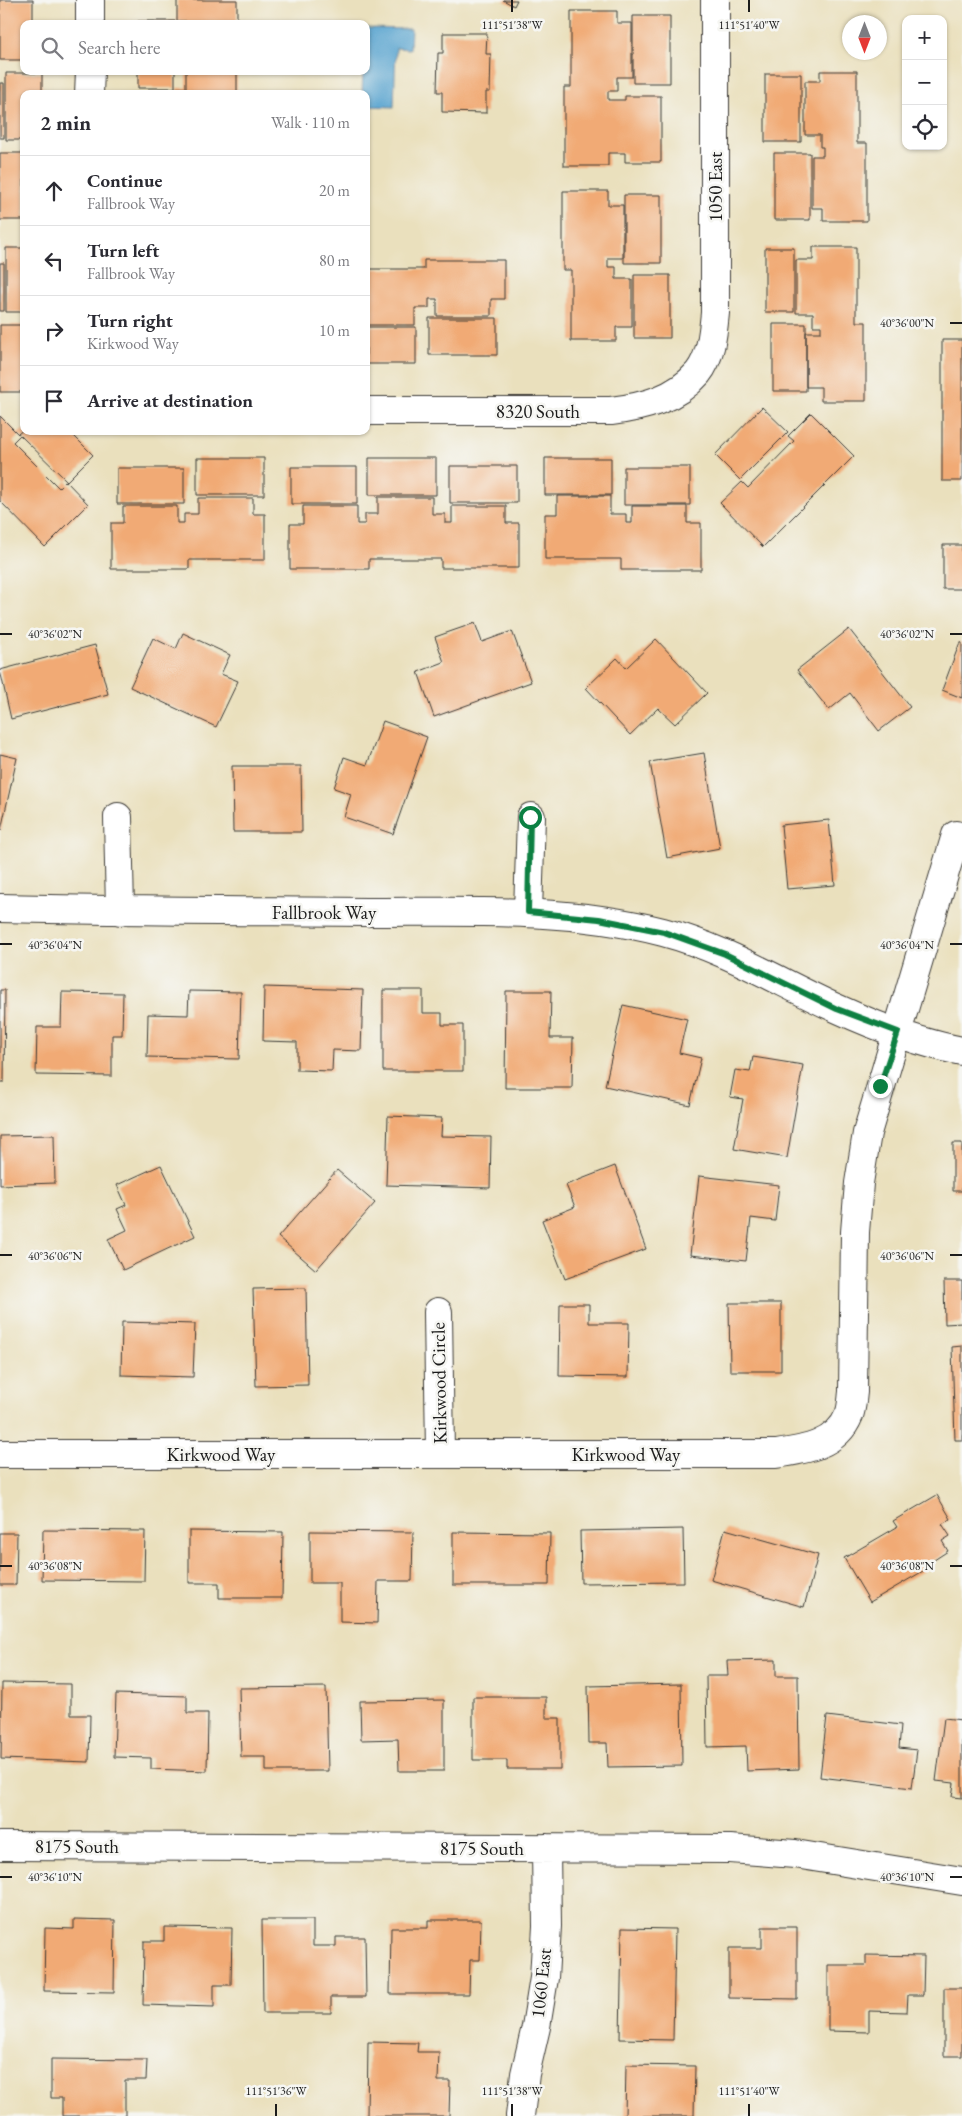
<!DOCTYPE html>
<meta charset="utf-8">
<style>
body{margin:0;font-family:"EB Garamond",serif;background:#f2f2f3;color:#2b2b33}
.controls{position:absolute;right:15px;top:15px;display:grid;overflow:hidden;border-radius:10px;box-shadow:0 1px 4px #0004}
.controls button{width:45px;height:45px;display:grid;place-items:center;padding:0;border:0;border-bottom:1px solid #e1e1e2;background:#fff;color:#2b2b33;font:25px sans-serif}
.compass{position:absolute;left:842px;top:15px;width:45px;height:45px;border-radius:50%;background:#fff;box-shadow:0 1px 4px #0004;rotate:180deg}
.stop{position:absolute;width:15px;height:15px;margin:-11px;border:4px solid #0b8043;border-radius:50%;background:#fff}
.stop.end{background:#0b8043;border-color:#fff;box-shadow:0 1px 5px #0008}
.list{margin:0;padding:0;list-style:none}
h2{display:flex;justify-content:space-between;align-items:center;height:65px;margin:0;padding:0 20px;font-size:21px}
h2 small{font-size:16px;font-weight:400;color:#7c7c81}
.list li{display:grid;grid-template-columns:32px 1fr auto;gap:15px;align-items:center;box-sizing:border-box;height:70px;padding:0 20px;border-top:1px solid #e1e1e2}
.list b{display:block;font-size:19px;white-space:nowrap}
.list p{margin:0;font-size:16px;white-space:nowrap;color:#7c7c81}
.list em{font-size:16px;font-style:normal;color:#7c7c81}
.icon{flex:none;width:28px;height:28px;fill:none;stroke:currentColor;stroke-width:2;stroke-linecap:round;stroke-linejoin:round}
.map{position:relative;flex:none;width:962px;height:2116px;overflow:hidden}
.search{position:absolute;background:#fff;box-shadow:0 1px 4px #0004;left:20px;top:20px;width:350px;height:55px;display:flex;align-items:center;gap:12px;box-sizing:border-box;padding:0 18px;border-radius:10px;color:#7c7c81;font-size:19px}
.panel{position:absolute;background:#fff;box-shadow:0 1px 4px #0004;left:20px;top:90px;width:350px;height:345px;border-radius:10px}
.map>svg:first-child{display:block}
</style>
<div class="map">
<svg width="962" height="2116" viewBox="0 0 962 2116">
<rect width="100%" height="100%" fill="#f6f6f2"/>
<filter id="ink" filterUnits="userSpaceOnUse"><feTurbulence type="fractalNoise" baseFrequency=".02" numOctaves="2"/><feDisplacementMap in="SourceGraphic" scale="10" xChannelSelector="R" yChannelSelector="G"/><feConvolveMatrix kernelMatrix="1 2 1 2 8 2 1 2 1" color-interpolation-filters="sRGB"/></filter>
<filter id="wash" filterUnits="userSpaceOnUse"><feTurbulence type="fractalNoise" baseFrequency=".0096" numOctaves="4" result="noise"/><feDisplacementMap in="SourceGraphic" scale="20" xChannelSelector="R" yChannelSelector="G"/><feGaussianBlur stdDeviation="1.12" result="paint"/><feColorMatrix in="noise" values="0 0 0 0 0 0 0 0 0 0 0 0 0 0 0 0 0 1.4 0 .05"/><feComposite in="paint" operator="in"/></filter>
<g filter="url(#wash)">
<rect width="100%" height="100%" fill="#eae0bd"/>
<path fill="#56a3cf" stroke="#396076" d="M366,28L411,29L410,49L396,48L394,107L366,106V94H362L363,71H366Z"/>
<g id="blocks">
<path fill="#f1aa74" d="M0,0H33V24H24V60H0Z
M177,0H237V24H186V21H177Z
M503,0H517L514,6Z
M571,11H617V23H632V77H617V91H608V100H625V96H661V162H625V153H608V166H564V87H571Z
M633,16H670V83H633Z
M138,21H175V24H138Z
M443,33H487L486,54H491L490,92H486V113L442,112V92H437L438,53H443Z
M138,71H175V88H138Z
M186,71H237V94H177V88H186Z
M820,71H857V143H867V221H823V208H812V156H823V147H820V135H805V81H820Z
M6,73H42V94H24V140H6Z
M765,74H801V142H765Z
M0,83H4V138H0Z
M0,153H24V220H0Z
M774,153H810V220H774Z
M563,191H608V205H623V258H608V267H616V279H632V327H616V341H571V270H563Z
M624,195H661V263H624Z
M813,247H856V322H866V401H821V387H806V332H821V326H813V313H796V260H813Z
M6,248H24V312H6Z
M765,248H794V312H765Z
M424,260H504V299H491V316H437V299H429V308H415V325H366V269H424Z
M0,263H4V311H0Z
M634,275H670V338H634Z
M429,318H497V355H429Z
M773,324H806V391H773Z
M0,325H24V392H0Z
M366,327H416V364H366Z
M942,340H962V481H942Z
M762,407L788,432L740,480L715,455Z
M811,413L854,456L763,547L720,503L742,482L748,488L794,441L788,436Z
M0,416L18,434L24,429V431H69L93,455L67,481L20,435L13,442L59,488L66,481L88,504L45,547L0,501Z
M197,458H264V495H197Z
M369,458H436V495H369Z
M545,458H611V495H545Z
M450,466H517V503H450Z
M291,467H357V504H291Z
M624,467H690V505H624Z
M117,468H184V504H117Z
M557,496H610V514H626V523H632V506H687V523H701V570H621V559H545V514H557Z
M378,497H432V514H445V523H452V506H506V523H519V568H441V559H369V569H290V524H303V506H357V524H365V514H378Z
M198,498H253V514H265V560H189V569H111V523H123V506H177V523H184V514H198Z
M943,545H962V589H943Z
M475,623L482,642L512,631L531,682L434,717L418,672L444,662L435,637Z
M849,629L910,707L879,731L850,693L829,710L797,670Z
M183,633L230,655L221,674L238,681L216,727L130,687L153,638L176,649Z
M656,639L707,693L675,724L658,708L630,735L586,688L617,658L626,668Z
M960,642L962,643V698L942,690Z
M95,645L108,694L11,719L0,670Z
M383,721L427,737L393,834L344,817L351,794L334,788L344,757L367,765Z
M704,753L720,848L667,858L650,762Z
M0,754L17,758L1,830H0Z
M232,766H301L302,832H233Z
M829,820L835,885L787,889L781,825Z
M264,987L363,990L361,1051L333,1050L332,1071L297,1070V1042L263,1041Z
M0,990H5L4,1082H0Z
M383,990H423V1013H442V1025H463V1071H383Z
M189,991L241,992L239,1059L147,1057L148,1014L188,1015Z
M506,991H551L550,1038H573L572,1088H505Z
M62,992L123,993L122,1035H112V1076L36,1075L37,1027H61Z
M623,1005L687,1019L679,1053L701,1058L690,1105L605,1086Z
M753,1057L803,1065L787,1158L734,1149L743,1099L730,1097L735,1070L750,1072Z
M388,1116L442,1118L441,1136L491,1137L490,1188L386,1185Z
M54,1135L55,1183L0,1185V1136Z
M953,1143H962V1191H953Z
M161,1165L195,1236L123,1270L108,1239L127,1230L117,1209L126,1205L117,1185Z
M615,1166L646,1249L565,1279L542,1220L575,1207L566,1185Z
M337,1170L375,1203L316,1270L278,1237Z
M699,1176L779,1185L775,1221L751,1218L746,1261L690,1255Z
M944,1281H962V1323L945,1324Z
M306,1288L308,1385L256,1386L253,1289Z
M729,1303H781V1371H730Z
M560,1304H589V1323H629L628,1377L559,1376Z
M122,1322L195,1324L193,1377L121,1375Z
M962,1346V1440H955L952,1347Z
M937,1495L951,1519L942,1524L950,1536L942,1541L948,1551L928,1564L930,1567L870,1602L844,1558L897,1527L893,1521Z
M683,1529L684,1582L581,1583L580,1531Z
M725,1529L818,1555L804,1607L711,1580Z
M43,1530L145,1531L144,1581L42,1580Z
M189,1531L283,1532L282,1598H219V1583H189Z
M310,1531L413,1532L412,1581H378L377,1623L340,1622V1583H310Z
M453,1532L550,1533L549,1585H453Z
M0,1533H17L16,1585H0Z
M776,1660V1676H798L799,1769L747,1771L746,1746L707,1747L706,1676H728L727,1661Z
M2,1683L71,1684V1715H90L89,1762L1,1759Z
M681,1684L682,1766L608,1767L607,1743H589L588,1686Z
M326,1687L328,1771H266V1757H241L239,1688Z
M116,1694L187,1696V1713H208L207,1771L151,1769V1758L114,1757Z
M473,1697H546V1718H560V1769H507V1760H473Z
M444,1700V1771H399L398,1739L361,1740L360,1701Z
M827,1716L901,1725L899,1748L917,1750L912,1788L820,1777Z
M944,1718L962,1720V1798L952,1797L954,1783L936,1781Z
M74,1919L115,1920L114,1992L44,1991L45,1928L74,1929Z
M262,1920H313V1946H336V1937H365L366,1997H331V2013H263Z
M428,1920H481L480,1960H470L469,1994H390L391,1928H428Z
M164,1927L232,1928L231,1985H214V2007L143,2005L144,1941H164Z
M762,1927H797V1999L729,1998V1948H762Z
M622,1928L675,1929L673,2040L620,2039Z
M866,1955L924,1956L923,1995H908L907,2012L869,2011V2032L828,2031V1965H866Z
M944,1988H962V2056H944Z
M368,2042L418,2043L417,2052H439L438,2081H450L449,2116H367Z
M51,2059L147,2060L146,2080H125V2116H62V2098H51Z
M626,2065L695,2066L694,2116H625Z"/>
</g>
</g>
<g filter="url(#ink)">
<use href="#blocks" fill-opacity="0" stroke="#3b3934" stroke-width="1"/>
<g fill="none" stroke-linecap="round" stroke-linejoin="round">
<defs>
<path id="minor" d="M90,24V0
M89,94L90,71
M366,411H611C643,407 676,399 698,373C711,357 713,333 715,313V0
M118,817L120,911
M0,908C122,911 245,911 367,912C466,912 566,907 663,932C724,948 779,982 836,1008C875,1026 920,1043 962,1051
M528,912L531,817
M438,1312L440,1454
M0,1454H776C804,1450 837,1445 849,1415C852,1408 852,1399 853,1392L855,1232L859,1183L867,1133L956,835
M0,1846L730,1849L795,1854L962,1881
M520,2116L525,2074L536,2027L544,1978L547,1926L546,1848"/>
</defs>
<use href="#minor" stroke="#3b3934" stroke-width="30"/>
<use href="#minor" stroke="#fff" stroke-width="28"/>
</g>
</g>
<g fill="none" stroke-linecap="round" stroke-linejoin="round" filter="url(#ink)">
<path stroke="#0b8043" stroke-width="6" d="M530,817L528,912L599,919L664,932L725,954L837,1009L898,1032L880,1086"/>
</g>
<path fill="none" stroke="#1c1c1c" stroke-width="2" d="M512,0V12M749,0V12M950,323H962M0,634H12M950,634H962M0,944H12M950,944H962M0,1255H12M950,1255H962M0,1566H12M950,1566H962M0,1877H12M950,1877H962M276,2104V2116M512,2104V2116M749,2104V2116"/>
<g text-anchor="middle" dominant-baseline="central" stroke-width="5" stroke-linejoin="round" paint-order="stroke">
<g font-size="19" fill="#1c1c1c" stroke="#f6f6f2">
<text transform="translate(715 187) rotate(-90)">1050 East</text>
<text x="538" y="411">8320 South</text>
<text x="324" y="912">Fallbrook Way</text>
<text transform="translate(439 1383) rotate(-91)">Kirkwood Circle</text>
<text x="221" y="1454">Kirkwood Way</text>
<text x="626" y="1454">Kirkwood Way</text>
<text x="77" y="1846">8175 South</text>
<text x="482" y="1848">8175 South</text>
<text transform="translate(541 1983) rotate(-84)">1060 East</text>
</g>
</g>
<g font-size="12" text-anchor="middle" fill="#1c1c1c" stroke="#f6f6f2" stroke-width="5" stroke-linejoin="round" paint-order="stroke">
<text x="512" y="29">111°51'38"W</text>
<text x="749" y="29">111°51'40"W</text>
<text x="907" y="327">40°36'00"N</text>
<text x="907" y="638">40°36'02"N</text>
<text x="55" y="638">40°36'02"N</text>
<text x="55" y="949">40°36'04"N</text>
<text x="907" y="949">40°36'04"N</text>
<text x="55" y="1260">40°36'06"N</text>
<text x="907" y="1260">40°36'06"N</text>
<text x="907" y="1570">40°36'08"N</text>
<text x="55" y="1570">40°36'08"N</text>
<text x="907" y="1881">40°36'10"N</text>
<text x="55" y="1881">40°36'10"N</text>
<text x="276" y="2095">111°51'36"W</text>
<text x="512" y="2095">111°51'38"W</text>
<text x="749" y="2095">111°51'40"W</text>
</g>
</svg>
<div class="controls">
<button>+</button>
<button>−</button>
<button><svg class="icon" aria-label="locate" viewBox="0 0 24 24"><circle cx="12" cy="12" r="6"/><path d="M12 2v4M12 18v4M2 12h4M18 12h4"/></svg></button>
</div>
<svg class="compass" viewBox="-18 -18 36 36"><path d="M0-13l5 13h-10z" fill="#e53935"/><path d="M0 13l5-13h-10z" fill="#7c7c81"/></svg>
<div class="stop" style="left:530px;top:817px"></div>
<div class="stop end" style="left:880px;top:1086px"></div>
<div class="search"><svg class="icon" aria-label="search" viewBox="0 0 24 24"><circle cx="10" cy="10" r="6"/><path d="M15 15l6 6"/></svg>Search here</div>
<section class="panel">
<h2>2 min<small>Walk · 110 m</small></h2>
<ul class="list">
<li><svg class="icon" aria-label="ahead" viewBox="0 0 24 24"><path d="M12 20V5M6 11l6-6 6 6"/></svg><div><b>Continue</b><p>Fallbrook Way</p></div><em>20 m</em></li>
<li><svg class="icon" aria-label="left" viewBox="0 0 24 24"><path d="M17 20v-9H6M10 6l-5 5 5 5"/></svg><div><b>Turn left</b><p>Fallbrook Way</p></div><em>80 m</em></li>
<li><svg class="icon" aria-label="right" viewBox="0 0 24 24"><path d="M7 20v-9h11M14 6l5 5-5 5"/></svg><div><b>Turn right</b><p>Kirkwood Way</p></div><em>10 m</em></li>
<li><svg class="icon" aria-label="arrive" viewBox="0 0 24 24"><path d="M6 21V4h12l-3 4 3 4H6"/></svg><div><b>Arrive at destination</b></div></li>
</ul>
</section>
</div>
